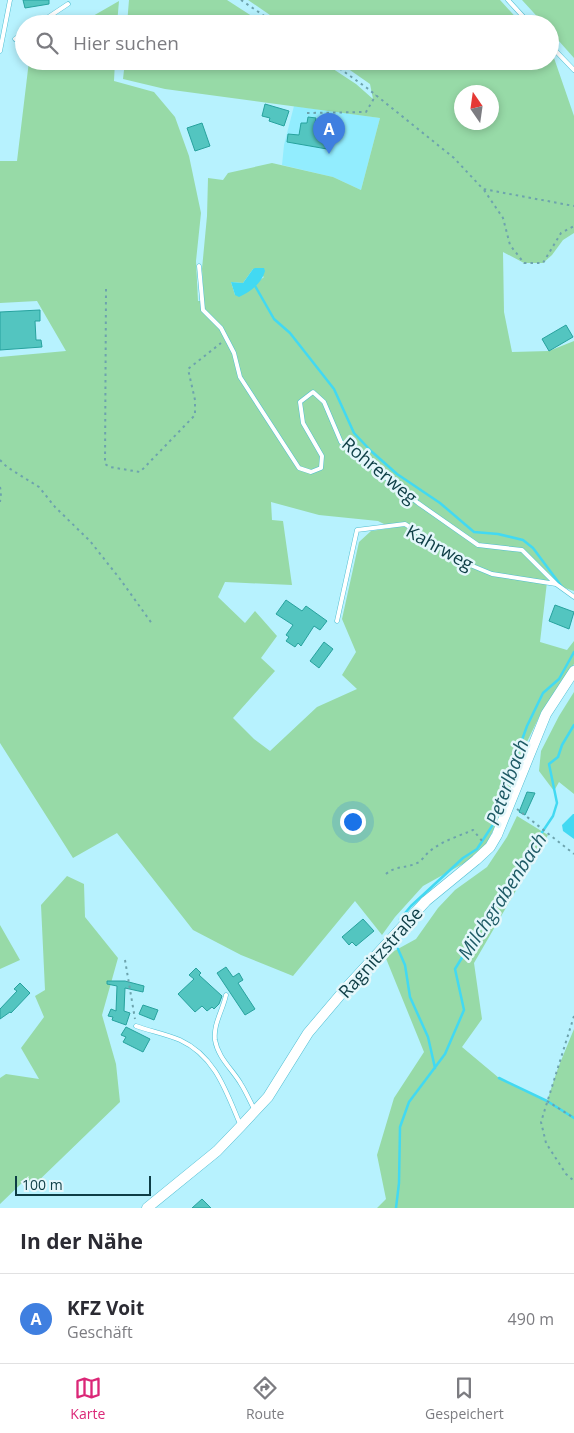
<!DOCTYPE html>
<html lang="de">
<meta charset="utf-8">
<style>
body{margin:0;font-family:"Open Sans",sans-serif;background:#f7f7f7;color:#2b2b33}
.compass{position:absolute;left:454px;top:85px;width:45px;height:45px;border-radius:50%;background:#fff;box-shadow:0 2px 8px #0003;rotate:347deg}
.scale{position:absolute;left:15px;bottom:12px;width:136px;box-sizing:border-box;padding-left:5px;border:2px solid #0d3d45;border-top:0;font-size:14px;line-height:18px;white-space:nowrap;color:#0d3d45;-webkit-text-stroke:4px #e4f7fb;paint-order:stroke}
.you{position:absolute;left:352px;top:821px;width:18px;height:18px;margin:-12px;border:4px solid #fff;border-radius:50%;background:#1a73e8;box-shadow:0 0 0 8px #1a73e833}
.badge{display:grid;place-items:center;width:32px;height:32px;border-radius:50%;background:#db2777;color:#fff;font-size:16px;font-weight:700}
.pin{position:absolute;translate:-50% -41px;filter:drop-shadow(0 1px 2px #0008)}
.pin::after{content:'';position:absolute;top:26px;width:18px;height:15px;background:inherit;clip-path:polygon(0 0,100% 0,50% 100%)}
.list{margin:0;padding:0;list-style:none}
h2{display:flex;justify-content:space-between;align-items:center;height:65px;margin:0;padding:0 20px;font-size:21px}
h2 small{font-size:16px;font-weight:400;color:#7c7c81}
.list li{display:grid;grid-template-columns:32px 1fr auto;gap:15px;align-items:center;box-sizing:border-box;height:90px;padding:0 20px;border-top:1px solid #e1e1e2}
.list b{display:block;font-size:19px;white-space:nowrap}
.list p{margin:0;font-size:16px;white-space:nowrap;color:#7c7c81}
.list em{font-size:16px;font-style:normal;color:#7c7c81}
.icon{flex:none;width:28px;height:28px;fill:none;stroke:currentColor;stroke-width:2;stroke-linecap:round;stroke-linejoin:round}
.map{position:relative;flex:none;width:574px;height:1208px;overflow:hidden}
.search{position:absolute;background:#fff;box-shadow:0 2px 8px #0003;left:15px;right:15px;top:15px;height:55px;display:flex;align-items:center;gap:12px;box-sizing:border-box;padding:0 18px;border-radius:28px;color:#7c7c81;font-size:19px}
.sheet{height:155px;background:#fff}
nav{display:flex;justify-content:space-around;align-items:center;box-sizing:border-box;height:70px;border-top:1px solid #e1e1e2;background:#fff;font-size:14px;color:#7c7c81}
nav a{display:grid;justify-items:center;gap:2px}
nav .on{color:#db2777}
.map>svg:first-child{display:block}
</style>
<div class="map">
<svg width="574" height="1208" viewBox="0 0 574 1208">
<rect width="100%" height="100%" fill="#b7f2fe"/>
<path fill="#92edfe" d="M294,106L380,118L361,190L333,177L282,165L284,145Z"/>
<path fill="#97daa7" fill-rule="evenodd" d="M129,0H227L264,24H127Z
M248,0H500L522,24H283Z
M522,0H574V58L550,31V24H544Z
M119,1L117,24H79Z
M550,54L554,58L574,116V233L563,240L552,255L543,263H524L503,252L504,312L512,352L549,351L574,341V591L547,582L540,642L567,650L574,641V664L540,715L526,744L499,819L486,844L468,861L423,886L395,917L382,935L355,901L293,976L241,955L193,930L117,833L73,858L0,743V357L66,351L37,301L0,303V161H17L29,61H115L114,81L154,92L175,117L189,156L201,213L196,261L198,301H204L202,269L207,216L208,178L223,180L228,173L272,163L333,177L361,190L380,118L165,89L123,79L125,61H321L356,84L373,99L370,84L337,61H550ZM462,92H492V122H462ZM253,269L264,277L259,281L235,295L231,282L243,283ZM271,502L319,515L378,521L392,528L371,531L359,542L342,619L356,652L342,675L357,689L317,707L270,751L254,739L233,718L275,671L261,658L277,636L255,611L245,623L218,597L225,582L292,585L283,521L272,520Z
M574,692V794L559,782L554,791L539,771L541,751L559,716Z
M517,816L548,835L474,963L482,1019L462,1047L499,1078L547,1101L558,1068L574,1029V1208H377L386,1199L377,1155L394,1098L424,1052L385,956L416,939L438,908L455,890L487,867L507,837Z
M67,876L84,884L85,917L118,958L102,1015L116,1064L120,1102L31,1188L25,1180L0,1204V1078L6,1074L39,1079L21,1048L44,1017L35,996L45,990L41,905Z
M0,925L20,960L0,969Z"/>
<path fill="#42d9f2" d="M255,268H264L265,271C262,283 250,292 239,297L235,295L231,282L243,283L253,269Z
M573,814H574V839L563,831L562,825Z"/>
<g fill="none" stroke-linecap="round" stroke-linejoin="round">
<path stroke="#42d9f2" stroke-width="2.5" d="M254,284L274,319L290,333L334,389L354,433L371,451L397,474L440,503L474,532L498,534L523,540L533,548L562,587
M400,919L411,906L463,858L477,849L496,820L506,784L527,726L543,693L559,679L574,652
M398,949L405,965L410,997L428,1037L435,1068
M499,1078L547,1101L574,1118
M396,1208L399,1183L400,1127L409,1102L445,1054L464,1010L455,969L506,886L553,816L557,803L549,764L558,757L562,745L574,725"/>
</g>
<path fill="#53c5c0" stroke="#27a29e" d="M23,0H49V4L25,8Z
M265,104L289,111L284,126L269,121L270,118L262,116Z
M308,117L316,118L315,123L322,124L321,128L330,129L327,149L287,142L288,134L299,135L301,123H307Z
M202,123L210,146L195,151L187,128Z
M40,310V321H35L36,340H41L42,347L0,350V312Z
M566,325L573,337L549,351L542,339Z
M286,600L302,611L306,606L327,621L320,630L314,626L301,646L298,643L295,647L286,641L289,637L286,635L293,625L276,614Z
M555,605L574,612L569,629L549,621Z
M324,642L333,649L319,668L310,661Z
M527,792L535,793L525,815L519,812Z
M363,919L374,931L356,946L352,942L349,945L342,937Z
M226,967L233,977L239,973L243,980L238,983L255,1009L245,1015L217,973Z
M196,968L201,973L199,975L222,996L219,1004L214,1009L212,1007L207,1011L202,1006L195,1012L178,994L194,979L189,975Z
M107,981H125L144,986L143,992L125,988L124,1011L130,1013L126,1025L112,1020L113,1017L108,1016L111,1009L116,1011L117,986L107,984Z
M20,983L30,993L11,1013L10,1012L0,1019V1009L17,991L14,989Z
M143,1005L158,1010L154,1020L139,1014Z
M126,1027L150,1039L143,1052L123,1042L126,1037L121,1035Z
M202,1199L211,1208H192Z"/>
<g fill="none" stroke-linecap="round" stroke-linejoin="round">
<defs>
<path id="lane" d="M508,0L530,24
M38,24L68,4
M15,39L24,33
M550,45L574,70
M0,51L10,0
M199,266L203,310L221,328L234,353L240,377L299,468L311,472L321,468L322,456L303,423L300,402L313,392L324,402L341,442L418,503L478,545L522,550L556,584L574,597
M337,621L357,530L405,524L463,562L492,574L556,584
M226,995C223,1010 213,1024 215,1040C218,1058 233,1070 241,1084C246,1092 250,1101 254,1109
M136,1026C150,1031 166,1034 180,1040C215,1056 226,1091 240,1124"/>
<path id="secondary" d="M147,1208L217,1151L241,1126L268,1097L308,1033L347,987L426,901L476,860L490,847L497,835L546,714L574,671"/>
</defs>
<use href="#lane" stroke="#4fbdd1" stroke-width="5"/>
<use href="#secondary" stroke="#4fbdd1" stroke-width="11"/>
<path stroke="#6da3ad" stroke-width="2" stroke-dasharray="2.5 4" stroke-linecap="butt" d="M241,0L276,24
M329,61L367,88L454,158L483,189L574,206
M307,113L366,112L376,95
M484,190L503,218L510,245L524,263H543L561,233L574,226
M106,289L105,464L110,467L140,472L195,415V400L188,369L221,343
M0,460L7,467L39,487L55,507L90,541L120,579L153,625
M0,487L1,493L0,502
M517,809L574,854
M386,874C396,865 407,869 419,862C423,859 426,854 430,851C442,841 459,836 473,830L483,842
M125,960L135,1019
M574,1016L541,1122L546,1143L566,1174L574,1181
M547,1101L574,1118"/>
<use href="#lane" stroke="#fff" stroke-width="4"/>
<use href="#secondary" stroke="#fff" stroke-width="10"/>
</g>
<g text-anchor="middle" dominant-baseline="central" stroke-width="5" stroke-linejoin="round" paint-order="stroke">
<g font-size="18" fill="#0d3d45" stroke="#e4f7fb">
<text transform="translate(380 470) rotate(40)">Rohrerweg</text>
<text transform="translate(440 547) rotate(29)">Kahrweg</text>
<text transform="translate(380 952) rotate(-48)">Ragnitzstraße</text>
</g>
<g font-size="19" font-style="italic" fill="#1e5a65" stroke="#e4f7fb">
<text transform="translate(507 782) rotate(-70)">Peterlbach</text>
<text transform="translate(502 896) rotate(-57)">Milchgrabenbach</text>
</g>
</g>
</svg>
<svg class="compass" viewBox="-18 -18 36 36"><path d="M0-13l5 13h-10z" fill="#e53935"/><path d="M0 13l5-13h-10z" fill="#7c7c81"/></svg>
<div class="scale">100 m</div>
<div class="you"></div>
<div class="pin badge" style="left:329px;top:154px;background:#3f7fe0">A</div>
<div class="search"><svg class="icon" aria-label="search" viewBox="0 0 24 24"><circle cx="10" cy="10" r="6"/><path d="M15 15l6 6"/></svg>Hier suchen</div>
</div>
<section class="sheet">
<h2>In der Nähe<small></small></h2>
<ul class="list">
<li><span class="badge" style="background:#3f7fe0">A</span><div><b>KFZ Voit</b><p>Geschäft</p></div><em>490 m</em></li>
</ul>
</section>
<nav>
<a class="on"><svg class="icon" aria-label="map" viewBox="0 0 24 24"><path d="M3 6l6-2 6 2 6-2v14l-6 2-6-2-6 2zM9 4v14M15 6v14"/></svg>Karte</a>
<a><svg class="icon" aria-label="directions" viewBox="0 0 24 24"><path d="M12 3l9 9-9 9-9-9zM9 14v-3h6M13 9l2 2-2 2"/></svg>Route</a>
<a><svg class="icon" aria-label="saved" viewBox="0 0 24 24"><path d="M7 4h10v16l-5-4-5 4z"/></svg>Gespeichert</a>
</nav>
